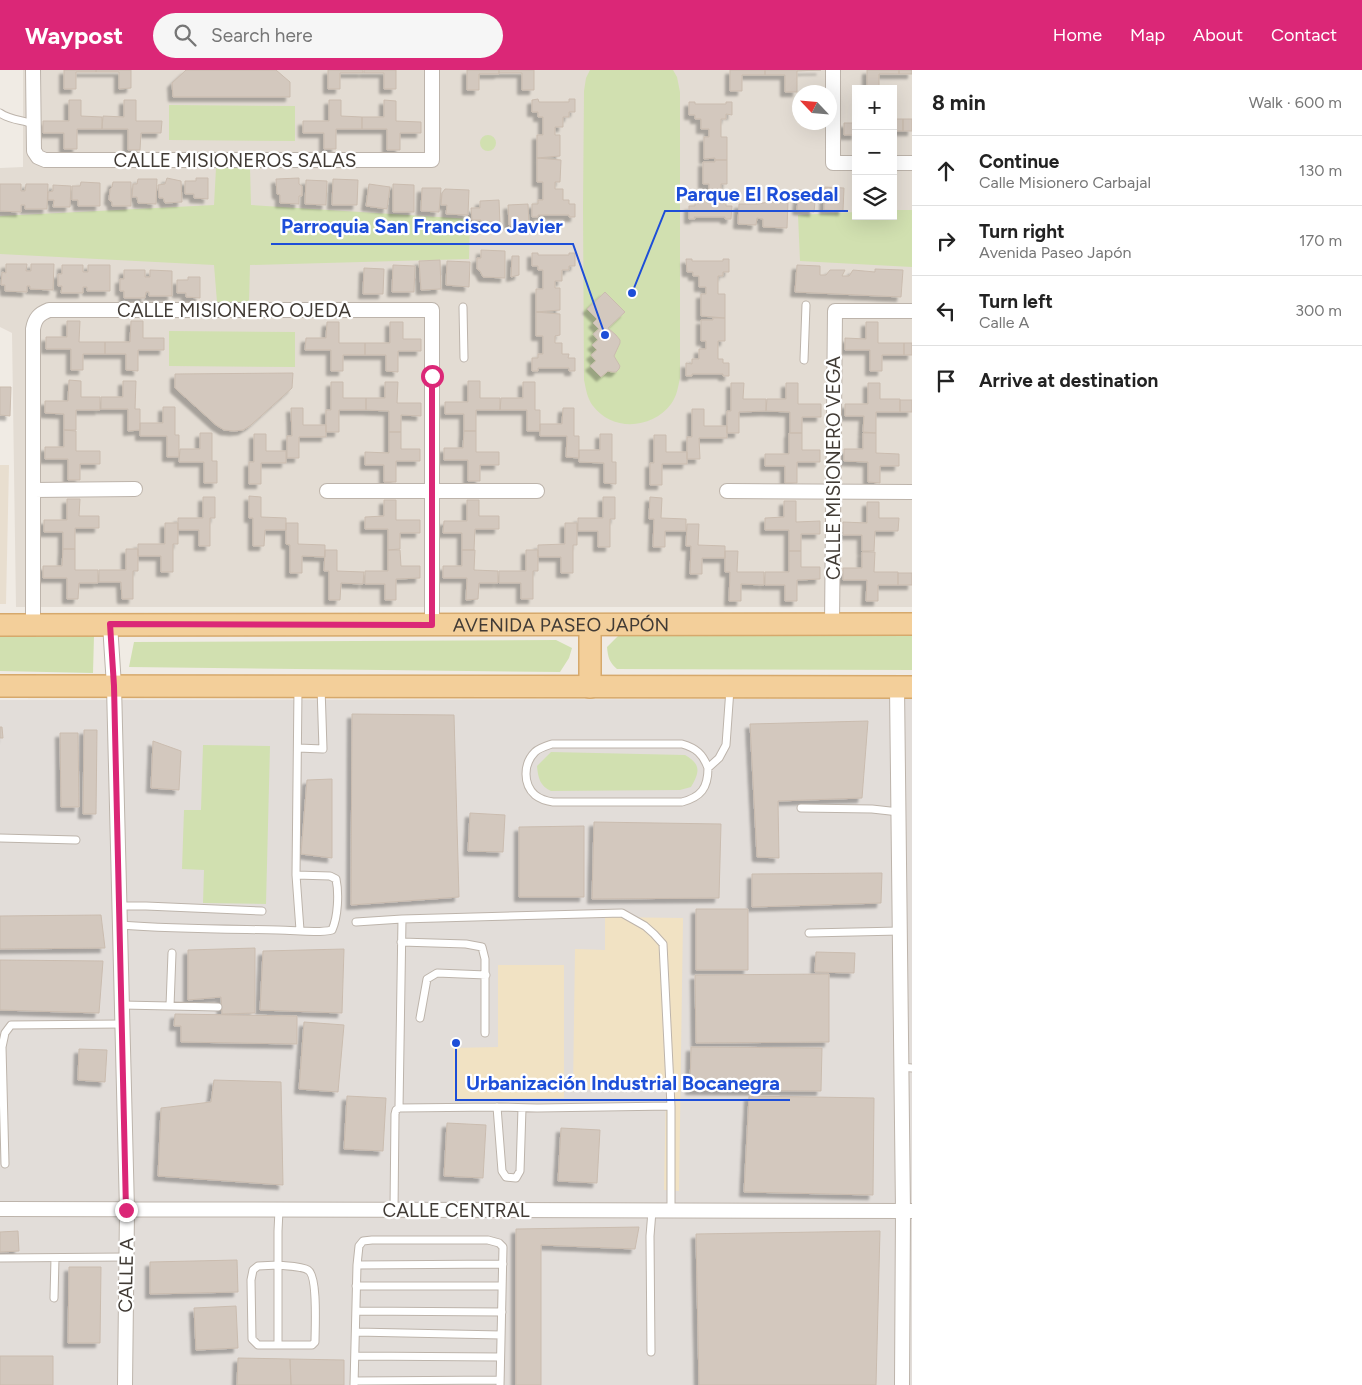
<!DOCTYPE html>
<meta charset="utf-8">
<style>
body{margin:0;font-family:Figtree,sans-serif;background:#f6f6f6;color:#222}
.controls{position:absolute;right:15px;top:15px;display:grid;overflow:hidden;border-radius:0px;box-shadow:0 5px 20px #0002}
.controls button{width:45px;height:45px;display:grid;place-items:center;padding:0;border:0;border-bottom:1px solid #e0e0e0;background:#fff;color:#222;font:25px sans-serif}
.compass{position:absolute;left:792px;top:15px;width:45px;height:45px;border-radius:50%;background:#fff;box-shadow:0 5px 20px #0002;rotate:296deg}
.stop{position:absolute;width:15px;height:15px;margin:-11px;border:4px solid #db2777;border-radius:50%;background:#fff}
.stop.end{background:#db2777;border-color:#fff;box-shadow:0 1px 5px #0008}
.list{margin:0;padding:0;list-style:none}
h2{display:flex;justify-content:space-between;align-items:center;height:65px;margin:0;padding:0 20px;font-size:21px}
h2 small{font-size:16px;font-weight:400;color:#767676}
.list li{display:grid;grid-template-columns:32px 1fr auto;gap:15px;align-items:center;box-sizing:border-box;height:70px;padding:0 20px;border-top:1px solid #e0e0e0}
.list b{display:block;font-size:19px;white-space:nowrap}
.list p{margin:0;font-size:16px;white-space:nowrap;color:#767676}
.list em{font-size:16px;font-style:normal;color:#767676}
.icon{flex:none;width:28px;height:28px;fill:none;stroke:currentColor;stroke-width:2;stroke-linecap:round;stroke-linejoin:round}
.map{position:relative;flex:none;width:912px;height:1315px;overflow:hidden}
header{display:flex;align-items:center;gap:30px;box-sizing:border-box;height:70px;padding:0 25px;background:#db2777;color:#fff}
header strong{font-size:24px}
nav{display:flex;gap:28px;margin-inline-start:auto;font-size:18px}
.search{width:350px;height:45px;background:#f6f6f6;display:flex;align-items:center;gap:12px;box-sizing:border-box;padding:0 18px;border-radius:28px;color:#767676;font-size:19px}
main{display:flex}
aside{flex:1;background:#fff}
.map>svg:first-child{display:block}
</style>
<header>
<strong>Waypost</strong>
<div class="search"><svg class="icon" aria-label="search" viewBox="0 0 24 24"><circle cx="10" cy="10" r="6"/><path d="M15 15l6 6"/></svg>Search here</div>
<nav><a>Home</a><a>Map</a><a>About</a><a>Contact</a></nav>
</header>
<main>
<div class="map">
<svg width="912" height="1315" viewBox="0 0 912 1315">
<defs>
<filter id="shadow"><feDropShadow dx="-4.5" dy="4.5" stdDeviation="1" flood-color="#0004"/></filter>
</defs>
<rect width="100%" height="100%" fill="#f0ebe4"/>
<path fill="#e3dcd3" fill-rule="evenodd" d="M23,0H912V537H16L12,263L0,257V98L23,97ZM856,19H893V146H856ZM799,22H829V52H799Z"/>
<path fill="#e2ddd9" d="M912,627V1315H0V630L866,629Z"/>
<path fill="#e8decf" d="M0,395H9L6,534H0Z"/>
<path fill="#d1e0b0" d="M590,0H673L677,7L680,22V308C678,317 677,326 671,334C652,359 613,362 593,336C587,328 586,319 584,310L583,138L584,21L586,8Z
M169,35L295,36V71L169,70Z
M480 73a8 8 0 1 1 16 0a8 8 0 1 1-16 0Z
M250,97L251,135L470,149L469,189L250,195L249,233L217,232L214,195L0,184V146L214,135L216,98Z
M893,140H912V197L800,191L798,145L856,142V146H893Z
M169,261L295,262V297L169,296Z
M619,565L912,566V600L617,599C609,592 608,587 607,577Z
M94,566L93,603L0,601V567Z
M556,570L572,578L569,588L560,602L129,597L134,572Z
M203,675L270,676L266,834L203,833L204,800L182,799L184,740H201Z
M551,682L685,685C701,694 700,702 691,717L680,720L551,721C540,716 538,708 537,696Z"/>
<path fill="#f1e2c3" d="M605,847L683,848L679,1121L664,1120L666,1020L573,1019L575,879L605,880Z
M498,895H564V1028L453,1029V978L498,977Z"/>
<path fill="#d3c8be" stroke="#cabcaf" filter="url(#shadow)" d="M64,0H96V2H76V19H64Z
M96,0H131V18L119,19V2H96Z
M186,0H276L290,12V27H173L172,13Z
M328,0H363V3H340V19H328Z
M364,0H396V19H384V3H364Z
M467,0H499V4H479V20H467Z
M499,0H534V20H522V3H499Z
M730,0H765V5H742V21H730Z
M765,0H821L797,1V22H785V5H765Z
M867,0H899V4H879V19H867Z
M899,0H912V4H899Z
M538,29L539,32H569V29H575V42H569V47H563V57H555V65H560V86L537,88V65H543V47H538V42H532V30Z
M69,30H81V46L102,47V59H77V79H64V63H43V51H69Z
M124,30H136V51H162L161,63H141L140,80H128V59H102L103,46L124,47Z
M329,30H341V46L362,47V59H336V79H324V63H303V51H329Z
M384,30L396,31V51L421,52V63H400V80H387V59H362V47H384Z
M689,32H695V34H726V32H732V45L726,44V49H721V67H727V90H715V88L704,89V67H709V59H701V49H695V45H689Z
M893,49H903V61H893Z
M903,49H912V61H903Z
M844,53H856V65H844Z
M537,88L561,90L560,112H555V119H563V130H569V134H575V147H569V145H538V147H532V134H538V130H543V112H537Z
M715,90H727V114H721V132H726V136H732L731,149H725V147H694L695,149H689V136H695V132H701V122L709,121V114H703V92H715Z
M167,108L181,111L182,132L165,133L163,128H159L158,115L165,114Z
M196,108H208V129L194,128V124H185V111H196Z
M299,108V114L302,116V126H299V134L280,133V125L277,124L276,109Z
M138,109H157L156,134L138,133L137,127H132L133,114H137Z
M333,109L358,110L357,135H332Z
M306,110L327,111L326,135L305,134Z
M81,112L100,113V136H78V130H72V116H80Z
M113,112H131V136H112V132L109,130L110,119L112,117Z
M0,114H21V121H25L26,114H48L47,139H25V135H21V142L0,141Z
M369,114L390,117L387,139L366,136Z
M393,114L414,115V142H393Z
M53,115L71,116L70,137H53L54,130H48V122L53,121Z
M825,117L844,118L843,141L824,140Z
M422,118H441L439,142L421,141Z
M445,119L469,120L468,145L446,144L447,135H441L442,123Z
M799,120L816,122L814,142L797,140Z
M499,130L500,154L481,155V150H472L471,138H480V131Z
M769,132H788L787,158L763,157V149L757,148L756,155L738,154L739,134H757Z
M528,134L529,154L509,155L508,135Z
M481,180L505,181V208L483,207L480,201L477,199V188H481Z
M532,183H538V185H569V183H575V196H569V200H562V211H555V218H560V240L536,242V219H543V200H538V196H532Z
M512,186H519V205L511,207Z
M686,189H692V191H723V189H729V202H723V206H718V224H725V248L701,246V224H706V217H699V206H693V202H687Z
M440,190L441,219L421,220L419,191Z
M447,191L470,192L469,217L446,215Z
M6,194H27L26,201H31V194H54L53,220L30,219V216H27V222L5,221V215H1L2,202L6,203Z
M62,195H83V202H88V195H110V221H87V217H83V223H61L62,216H58V204H62Z
M393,195L415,196L414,222H392Z
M797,195L820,196V205H826L830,200H845L842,206H849L853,200L875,202V199L903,200L901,227L795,222Z
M364,198L384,199L383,224H363Z
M124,200H145V207H150V200L172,201V226H149V222H146L145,228H124V221H120V209H124Z
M188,207H200V228L186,227V223H177V210H188Z
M605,222L625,242L608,258L616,265L620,270V273L614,286L620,296L619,299L616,302H612L608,301L601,307L590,296L596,291L591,285L597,280L592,275L598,270L593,264L599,259L593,253L597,249L587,239Z
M536,242L560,244V265L555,266V273H562V284H569L568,288H575V301H569V298H538V301H532V288H538V284H543V266H536Z
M713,248H725V271H718V289H723V293H729V306H723V304H692V306H686V293L692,294V289H699V279H706V271H701V250H713Z
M67,251H80L79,272H105V284H83V300H71V279H46V267H67Z
M131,251H143V268H164V280H138V301L126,300V284H105V272H130Z
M327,252H339V273H365V285H343V301H331V280H305L306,268H326Z
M390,252H403V269H421V281H398V302L386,301V285H365V273H390Z
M866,252H878V273H904V285H882V301H870V280H845V268L866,269Z
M904,273H912V285H904Z
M293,303L292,318L251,355L243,360L234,361L224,360L216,355L175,318V304Z
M69,310L81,311V327H100V340H76V360H64V344L45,343V331H68Z
M123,311H136L135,339H140V360L128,361V339H101V327H123Z
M468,311H480V328H500V340H476V361H464V344H445V332H468Z
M331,312H343V328H366V340H339V362H326V340H331Z
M385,312H398L397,333H421V346L401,345V362H389V341L366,340V328H385Z
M523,312H535V340H540V361H527V340H500L501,328H523Z
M731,313H744L743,329H766V341L739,342V363H727V341H731Z
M786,313H798V334H821V347H802V363H790V342L766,341L767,329H786Z
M868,313H880V329H900V342H876V363L863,362L864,346H845V334H868Z
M0,317H11L10,346L0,345Z
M900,330H912V342H900Z
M163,337H175V365H179V387H167V366H140V353H163Z
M291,338H303V355H326V367H299V388H287V366H292Z
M563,338H574V366H579V388L566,387L567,366H540V354H562Z
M692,339H704V356H727V368H699L700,389H687V367H692Z
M64,360L76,361V381H100V394H80V410H68V389H45V377H64Z
M464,361H476V382H499V395H480V411H468V390H444V378H463Z
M389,362H401V379H420V391H396V412H384V395H365V382L389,383Z
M200,363H212V391H217V413H204V392H179L180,379H200Z
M789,363H802V380H820V392H797V413H785V396H765V384H789Z
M863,363H876V383L899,384V396H880V413L868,412V392L844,391V379H863Z
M254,364H266V381H286V393H261V414H249V392H254Z
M600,364H612V392H616V414L604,413V393L579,392V380H600Z
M654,365H666V382H687V394H662V415H650V393H654Z
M249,426L261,427V447L286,448V460H265L264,476H253V448H249Z
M203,427H215V448H210V476H199V460H178V448H203Z
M603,427H615V449H610V477H598V461H578V448H603Z
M650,427L662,428L661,448L686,449V461H665V477H653L654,449H649Z
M67,429H80L79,446H99V458H75V479H63V462H44V450H67Z
M384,430H396V450H420V463H400V479L388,480V459H365V447L384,446Z
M467,430H479V446H499V459H475L474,480H462V463H443L444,451H467Z
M784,431H796V452L820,451V464H801V481H789V460H765V448L784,447Z
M867,432H879V448H899L898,461H875L874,481H862V465H843V452L867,453Z
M165,453H178V474H173V502H161V486H138V474H165Z
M286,453H298V474L325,475V487L302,486V503H290V475L286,474Z
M565,453H577V475H573V503H561V487H538V475L565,474Z
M687,454H699L698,475L725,476V488H702V504H690L691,476H686Z
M63,479H75V500H98V513H79L78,529H67V508H43V496H62Z
M126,479H138V501H133V529H122L121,512H99V500H126Z
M325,480H337V501L364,502L363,514L341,513L340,530H329V501H324Z
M388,480H400L401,496H420V508L396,509V530H385V514H365V501H388Z
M462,480H475L474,500L498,501V513H479L478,529L466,530L467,508H443V496H462Z
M526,480H538V501H533V529H521V513H499V501H526Z
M725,481H738L737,502H764V515L741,514V531H729L730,502H725Z
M789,481H801V497H820V509L797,510V531H785V515H765V502H789Z
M862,482H875L874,502H898V515H878V531H866L867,510H843V498H862Z
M898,503H912V515H898Z
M352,644L454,645L459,827L351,835Z
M868,651L862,728L778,731L779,788L757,787L750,654Z
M0,657H2L3,668H0Z
M84,660H97L96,744H83Z
M60,663H78L79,737H61Z
M153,671L181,681L179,720L151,718Z
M332,709V788L301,784L307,710Z
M470,743L505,745L503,782L468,781Z
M594,752L721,754L719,828L592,829Z
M584,756V827H519V757Z
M882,803L881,833L752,837V804Z
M696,839H748V900H696Z
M101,845L105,878L0,879V846Z
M255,878V943L222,944L221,927L188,930V880Z
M344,879L342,943L260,940L263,881Z
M816,882L855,883L854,903L815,902Z
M0,890L103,891L99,943L0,940Z
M829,904V972L696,973L695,905Z
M175,944L297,946V974L181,972V956H174Z
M304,952L344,955L338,1022L299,1019Z
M691,977L822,978L821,1021L690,1020Z
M79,979L107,980L105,1012L78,1010Z
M214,1010L281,1012L283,1115L158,1106L161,1038L211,1032Z
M347,1026L386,1028L383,1081L344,1079Z
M749,1026L874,1028L873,1125L744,1122Z
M447,1053L486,1055L483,1108L444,1106Z
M561,1058L600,1060L597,1113L558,1111Z
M639,1157L635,1179L541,1175V1315H516V1159Z
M18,1161L19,1181L0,1182V1162Z
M880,1161L876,1315H699L696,1164Z
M237,1190L238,1222L150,1224V1192Z
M69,1197H101L100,1273H68Z
M236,1236L238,1278L196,1280L194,1238Z
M0,1286H53V1315H0Z
M238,1288L290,1289L291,1315H237Z
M290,1289L344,1290V1315H291Z"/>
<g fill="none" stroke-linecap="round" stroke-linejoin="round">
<defs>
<path id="service" d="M0,43C10,50 22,50 33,54
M463,237L464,288
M804,290L806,235
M298,619L296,805L300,860
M298,678L323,679L321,617
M708,698C703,684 696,678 682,674H552C546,676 539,678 535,682C523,694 523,714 535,725C540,729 546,731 553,732H682C701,727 708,718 708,698L719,688L726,675L730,619
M801,738L872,739L899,742
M0,768L76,770
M119,836H146L262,841
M356,852L402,849L622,843L645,856L654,864L663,874L671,1036V1141
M120,855C173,859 225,859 278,860C295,860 317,864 332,860C338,847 339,823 336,809L330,806L296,805
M809,863L900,861
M401,872L466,874L482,877L485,889V963
M122,935L218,937
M170,936L172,883
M420,948L427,909L437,903L486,905
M901,997L912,998
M497,1037L502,1101L506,1107L516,1108L520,1101L522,1038
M399,1038L402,849
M5,1094L2,977L5,963L11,955L122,954
M394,1140L395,1044L396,1040L399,1038L497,1037L537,1038L671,1036
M0,1188L126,1187
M278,1195C285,1196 302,1196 308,1200C318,1206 315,1259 315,1272L312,1275H258L252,1269L251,1210L253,1200L258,1196Z
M357,1195L503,1194
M356,1216H502
M54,1228L55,1188
M356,1241L502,1242
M356,1262L501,1265
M278,1275V1161L279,1140
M651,1282L650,1166L652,1141
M355,1286L500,1287
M354,1311L500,1310
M354,1315L357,1195L359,1176L363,1171L372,1170H488L499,1173L503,1177L500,1315"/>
<path id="minor" d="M33,0L34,81L38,87L45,90H432V0
M833,0V93H856
M893,93H912
M33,420L135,419
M327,421H537
M727,421L912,422
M110,554L114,616L127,1140L125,1315
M33,555V259C35,248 39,244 49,240H432V555
M832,555L835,241H912
M897,617L903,1141L902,1315
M0,1139L912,1141"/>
<g id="primary">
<path id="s1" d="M0,555L912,554"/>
<path d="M0,616L912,617"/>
<path d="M590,617V555"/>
</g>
</defs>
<use href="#service" stroke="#bdb4ab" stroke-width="9"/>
<use href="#minor" stroke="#bdb4ab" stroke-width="16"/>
<use href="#primary" stroke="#d6a96c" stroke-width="24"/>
<use href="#service" stroke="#fff" stroke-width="7"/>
<use href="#minor" stroke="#fff" stroke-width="14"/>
<use href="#primary" stroke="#f3cf9a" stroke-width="21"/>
</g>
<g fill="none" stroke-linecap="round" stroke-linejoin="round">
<path stroke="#db2777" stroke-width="6" d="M126,1140L114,616L110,554L432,555V306"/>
</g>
<g text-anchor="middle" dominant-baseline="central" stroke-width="4.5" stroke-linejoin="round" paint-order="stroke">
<g font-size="19" fill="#413b35" stroke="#fff">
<text x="235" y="90">CALLE MISIONEROS SALAS</text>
<text x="234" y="240">CALLE MISIONERO OJEDA</text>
<text transform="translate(833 398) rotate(-90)">CALLE MISIONERO VEGA</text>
<text stroke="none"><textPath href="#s1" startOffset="561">AVENIDA PASEO JAPÓN</textPath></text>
<text x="456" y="1140">CALLE CENTRAL</text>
<text transform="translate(126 1205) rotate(-89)">CALLE A</text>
</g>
</g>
<path fill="none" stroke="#1d4ed8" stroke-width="2" d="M632 223L665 141H848M605 265L573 174H271M456 973L456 1030H790"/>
<g fill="#1d4ed8" stroke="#fff" stroke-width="2">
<circle cx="632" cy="223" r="5"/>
<circle cx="605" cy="265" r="5"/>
<circle cx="456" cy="973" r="5"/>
</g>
<g font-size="20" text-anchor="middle" font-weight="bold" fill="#1d4ed8" stroke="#fff" stroke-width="4.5" stroke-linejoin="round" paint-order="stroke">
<text x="757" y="131">Parque El Rosedal</text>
<text x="422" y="163">Parroquia San Francisco Javier</text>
<text x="623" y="1020">Urbanización Industrial Bocanegra</text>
</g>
</svg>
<div class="controls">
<button>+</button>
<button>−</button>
<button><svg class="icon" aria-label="layers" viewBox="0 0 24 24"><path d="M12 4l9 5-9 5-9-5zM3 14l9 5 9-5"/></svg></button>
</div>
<svg class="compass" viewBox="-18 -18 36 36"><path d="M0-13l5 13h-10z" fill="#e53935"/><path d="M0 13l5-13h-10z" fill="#767676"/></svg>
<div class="stop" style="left:432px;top:306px"></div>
<div class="stop end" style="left:126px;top:1140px"></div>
</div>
<aside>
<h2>8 min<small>Walk · 600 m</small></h2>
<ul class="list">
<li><svg class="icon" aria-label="ahead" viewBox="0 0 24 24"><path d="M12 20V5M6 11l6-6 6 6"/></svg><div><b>Continue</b><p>Calle Misionero Carbajal</p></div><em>130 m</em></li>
<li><svg class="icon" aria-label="right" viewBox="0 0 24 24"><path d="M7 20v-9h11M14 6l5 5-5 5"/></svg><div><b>Turn right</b><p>Avenida Paseo Japón</p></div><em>170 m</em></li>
<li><svg class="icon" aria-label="left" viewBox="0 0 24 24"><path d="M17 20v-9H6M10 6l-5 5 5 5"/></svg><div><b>Turn left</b><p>Calle A</p></div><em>300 m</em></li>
<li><svg class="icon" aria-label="arrive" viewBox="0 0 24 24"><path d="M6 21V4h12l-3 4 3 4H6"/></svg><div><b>Arrive at destination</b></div></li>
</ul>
</aside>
</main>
